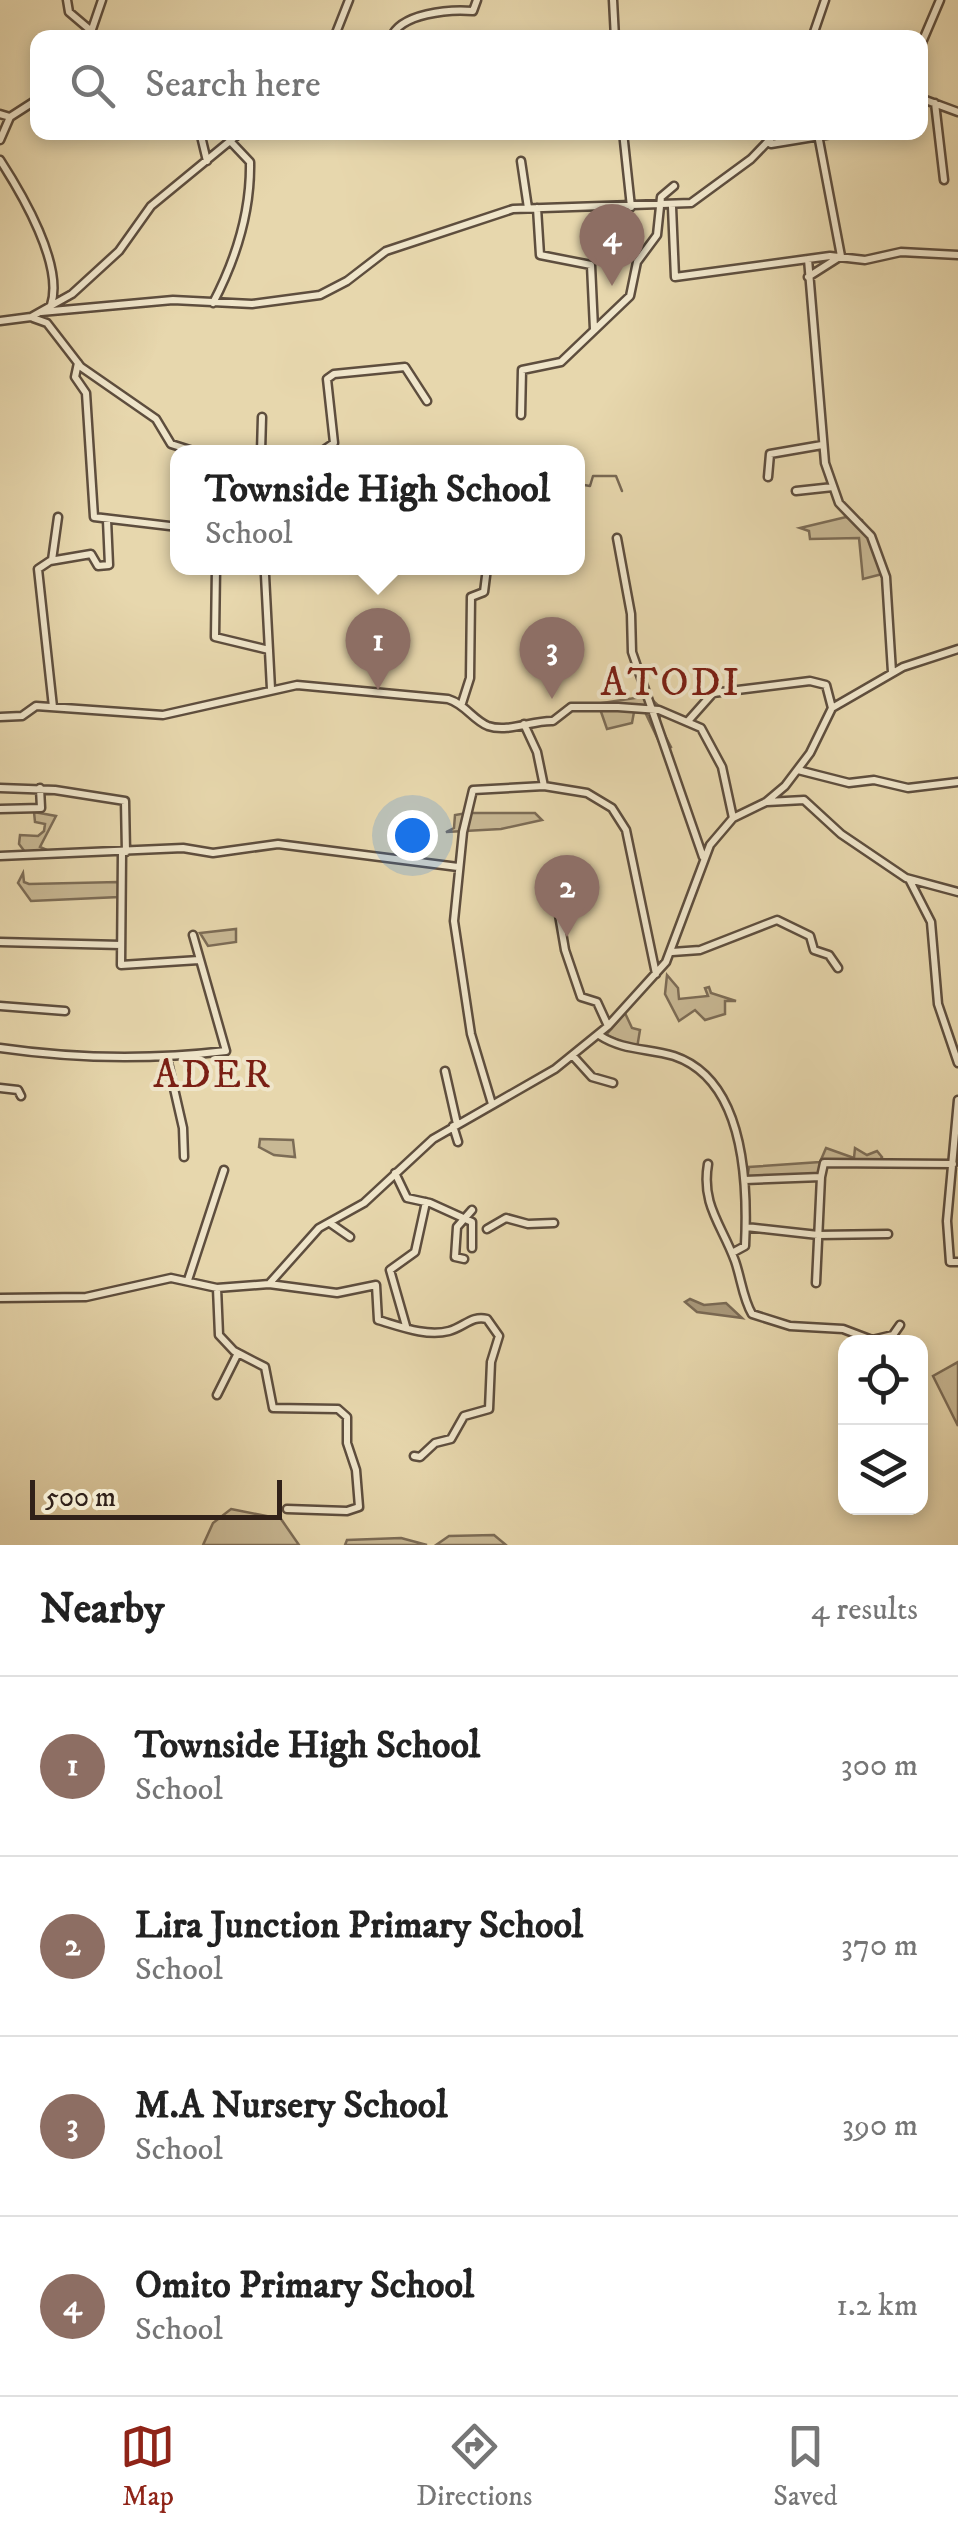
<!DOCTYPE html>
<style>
body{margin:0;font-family:"IM FELL DW Pica",serif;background:#f6f6f6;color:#222}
.controls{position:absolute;right:30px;bottom:30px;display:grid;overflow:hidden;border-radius:20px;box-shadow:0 5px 15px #0003}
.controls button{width:90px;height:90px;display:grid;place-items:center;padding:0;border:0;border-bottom:2px solid #e0e0e0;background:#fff;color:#222;font:50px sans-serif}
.scale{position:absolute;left:30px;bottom:25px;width:252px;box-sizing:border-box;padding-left:10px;border:5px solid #312119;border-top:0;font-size:28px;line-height:35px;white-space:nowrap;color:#312119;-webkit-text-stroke:8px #efe5ca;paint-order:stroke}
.you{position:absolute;left:412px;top:835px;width:35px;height:35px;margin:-25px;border:8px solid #fff;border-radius:50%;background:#1a73e8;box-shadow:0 0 0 15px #1a73e833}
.badge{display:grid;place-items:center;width:65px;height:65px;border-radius:50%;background:#8f2418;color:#fff;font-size:32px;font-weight:700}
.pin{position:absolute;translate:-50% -82px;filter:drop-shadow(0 2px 5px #0008)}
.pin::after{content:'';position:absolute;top:52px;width:35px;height:30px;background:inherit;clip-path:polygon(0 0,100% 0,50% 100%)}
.popup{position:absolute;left:170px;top:445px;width:415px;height:130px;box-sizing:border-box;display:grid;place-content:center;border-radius:20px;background:#fff;filter:drop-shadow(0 2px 8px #0005);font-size:32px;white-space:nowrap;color:#767676}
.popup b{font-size:38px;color:#222}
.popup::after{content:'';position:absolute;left:50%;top:100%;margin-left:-20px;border:20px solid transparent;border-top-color:#fff}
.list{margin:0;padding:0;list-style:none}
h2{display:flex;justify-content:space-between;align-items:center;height:130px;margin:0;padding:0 40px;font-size:42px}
h2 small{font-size:32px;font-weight:400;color:#767676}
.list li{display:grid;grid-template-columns:65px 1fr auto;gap:30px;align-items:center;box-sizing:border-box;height:180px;padding:0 40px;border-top:2px solid #e0e0e0}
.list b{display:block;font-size:38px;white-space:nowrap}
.list p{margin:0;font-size:32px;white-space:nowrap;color:#767676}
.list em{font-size:32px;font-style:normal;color:#767676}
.icon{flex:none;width:55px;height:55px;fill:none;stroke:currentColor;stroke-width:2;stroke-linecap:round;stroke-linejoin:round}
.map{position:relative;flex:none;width:958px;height:1545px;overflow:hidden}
.search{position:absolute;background:#fff;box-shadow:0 5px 15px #0003;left:30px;right:30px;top:30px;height:110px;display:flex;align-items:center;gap:25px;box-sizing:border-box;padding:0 35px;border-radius:20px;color:#767676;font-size:38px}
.sheet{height:850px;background:#fff}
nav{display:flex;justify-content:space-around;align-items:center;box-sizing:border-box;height:140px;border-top:2px solid #e0e0e0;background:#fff;font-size:28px;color:#767676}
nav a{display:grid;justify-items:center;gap:5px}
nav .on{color:#8f2418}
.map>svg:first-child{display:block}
</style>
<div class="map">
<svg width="958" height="1545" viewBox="0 0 958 1545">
<rect width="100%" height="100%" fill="#e7d7ad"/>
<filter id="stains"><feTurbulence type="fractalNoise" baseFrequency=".002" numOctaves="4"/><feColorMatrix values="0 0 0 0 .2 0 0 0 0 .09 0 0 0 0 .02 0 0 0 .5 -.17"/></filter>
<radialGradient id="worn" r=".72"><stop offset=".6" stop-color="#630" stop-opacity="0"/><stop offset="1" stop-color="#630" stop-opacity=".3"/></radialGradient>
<path fill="#c8b894" stroke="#7c6c56" stroke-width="2.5" d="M846,517L862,520L863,529L873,532L886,573L863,579L859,538L810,539L809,531L800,528Z
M648,696L661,708L659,724L671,747L664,752L645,712H634L632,723L607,729L599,706L589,705Z
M34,812L56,816L40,847L49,851L25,852L19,844L20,835L38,836L44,831L45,824L35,822Z
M467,813H535L542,820L501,829L446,832L454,828L455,815Z
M23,873L24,882L29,884L118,882L119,897L31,901L18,883Z
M236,929V942L208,946L200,933Z
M667,975L678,988L679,999L708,996L705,988L709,987L711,993L736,1001H725V1014L705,1020L695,1010L679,1021L665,994Z
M625,1013L632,1028L640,1030L637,1048L606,1035Z
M260,1139L293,1140L295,1157L274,1155L259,1147Z
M826,1148L854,1158L855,1148L867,1155L877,1151L882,1157L879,1162L828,1161L821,1176L747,1179L749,1167L820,1162Z
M958,1362V1426L933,1376Z
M231,1509L281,1519L299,1545H203L213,1523Z
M494,1535L506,1545H436L449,1536Z
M401,1538L427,1545H345L347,1540Z"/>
<path fill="#a9997b" stroke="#796954" stroke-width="2.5" d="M690,1299L704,1305L726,1303L742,1318L697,1312L685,1302Z"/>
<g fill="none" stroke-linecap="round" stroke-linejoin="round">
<path stroke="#796954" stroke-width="2.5" d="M578,484L590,486L593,476H616L622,491"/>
<defs>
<path id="minor" d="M67,0L69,12L89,29
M613,0L615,38
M89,38L102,0
M334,38L349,0
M391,38C400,13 450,9 473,11L477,0
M812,38L825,0
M920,47L940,0
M920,98L958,112
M935,103L944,180
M0,114L10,117L38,99
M200,132L207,161
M623,132L631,207
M0,140L10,117
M771,144L844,132
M0,160C22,194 64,265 51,305
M521,161L528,208
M672,207L675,277L830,256L865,260L901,252L958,255
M537,208L540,255L591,265L594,329
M808,259L825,463L839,503L871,536L886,577L892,672
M808,277L841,256L819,140
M213,303C236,259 251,213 250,162L232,143
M41,312L173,300L252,304L320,295L347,281L386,251L513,209L691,203L751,159L777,132
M33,318L47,323L81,367L156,419L171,444L196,452
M0,321L31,317L72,294L119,251L151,206L241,132
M78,363L75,377L86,393L94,517L178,527
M521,415L522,370L561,362L630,296L637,262L657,235L661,197L674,186
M261,452L262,417
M321,452L334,443L327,379L334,374L405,367L427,401
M768,477L770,454L822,445
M796,491L833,487
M617,538L631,614L632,652L703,857
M52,560L58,517
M216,568L215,637L269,650
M265,575L271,689
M462,703L470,678L471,597L484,592L487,568
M53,707L38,569L50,561L91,554L98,566L109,565L107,520
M0,717L22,716L36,706L163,715L297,685L448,699C465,704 473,720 488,726C508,733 533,720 553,721L571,707H618L659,710L701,728L722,767L733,818
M689,720L713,693L810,681L826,685L832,708
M524,724L537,752L544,786
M798,770L849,783L874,780L908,788L958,782
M0,788L55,790L125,801L126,852
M767,802L804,800L841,834L906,878L958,892
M0,809L41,808L40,788
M122,853L121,965L199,960
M0,856L183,848L213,853L278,844L458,867
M909,879L931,922L938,1004L958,1063
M558,909L565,950L581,997L597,1002L608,1026
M0,942L121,945
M672,952L700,950L777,920L810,936L814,950L829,955L838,968
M0,1006L65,1011
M599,1035C623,1051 648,1048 674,1056C745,1080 748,1184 745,1246L732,1253
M0,1048C76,1059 150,1060 226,1051L193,935
M573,1056L592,1077L613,1083
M167,1058L183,1128L184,1157
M445,1071L457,1124
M0,1088L18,1090L21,1096
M958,1100L947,1221L950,1262H958
M492,1104L471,1034L454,921L463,832L473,790L544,786L587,793L612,808L626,830L656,974
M453,1126L458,1142
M708,1164C701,1205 722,1225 735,1261C741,1278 743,1299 752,1314L790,1326L843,1329L872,1340L893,1335L900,1325
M395,1173L407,1198L430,1203L472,1222V1248
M745,1180L821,1177L824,1163L953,1164
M330,1223L350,1237
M746,1227L818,1235L888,1234
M487,1229L506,1218L528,1224L554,1223
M464,1259L455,1257L457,1227L472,1210
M188,1280L224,1170
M816,1283L821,1177
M269,1284L319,1228L364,1203L433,1139L555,1069L608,1026L666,962L710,845L733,818L766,802L785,786L810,753L832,708L903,667L958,649
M217,1288L219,1335L234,1351L265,1367L273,1408L338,1409L347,1417V1443L356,1470L359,1507L347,1511L287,1509
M0,1298L86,1297L171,1278L217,1288L269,1284L337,1293L376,1285L378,1320C399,1326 426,1337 449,1331C464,1327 472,1315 487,1319L499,1336L491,1362L489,1409L464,1416L451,1439L435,1443L420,1457L414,1456
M406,1326L390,1270L415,1252L426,1202
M217,1395L238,1353"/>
</defs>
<use href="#minor" stroke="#5e4e3e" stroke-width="11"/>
<use href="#minor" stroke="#efe5ca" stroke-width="6"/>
</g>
<g text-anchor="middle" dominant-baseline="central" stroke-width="8" stroke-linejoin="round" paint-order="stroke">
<g font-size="40" letter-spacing="2.5" fill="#7a1f14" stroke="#efe5ca">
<text x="671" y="684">ATODI</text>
<text x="213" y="1076">ADER</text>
</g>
</g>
<rect width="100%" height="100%" filter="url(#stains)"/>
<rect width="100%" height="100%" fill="url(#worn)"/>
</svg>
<div class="controls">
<button><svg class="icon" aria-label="locate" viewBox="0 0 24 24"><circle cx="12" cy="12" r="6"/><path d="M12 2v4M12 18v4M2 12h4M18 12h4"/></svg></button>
<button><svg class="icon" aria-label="layers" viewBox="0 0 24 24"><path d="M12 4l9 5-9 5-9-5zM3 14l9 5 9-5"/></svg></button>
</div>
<div class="scale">500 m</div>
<div class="you"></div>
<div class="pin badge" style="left:378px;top:690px;background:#8d6e63">1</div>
<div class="popup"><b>Townside High School</b>School</div>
<div class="pin badge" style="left:567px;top:937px;background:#8d6e63">2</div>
<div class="pin badge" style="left:552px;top:699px;background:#8d6e63">3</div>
<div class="pin badge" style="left:612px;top:286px;background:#8d6e63">4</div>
<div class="search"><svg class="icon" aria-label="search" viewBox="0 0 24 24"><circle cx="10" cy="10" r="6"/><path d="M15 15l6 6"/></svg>Search here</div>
</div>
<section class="sheet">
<h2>Nearby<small>4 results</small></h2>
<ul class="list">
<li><span class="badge" style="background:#8d6e63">1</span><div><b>Townside High School</b><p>School</p></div><em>300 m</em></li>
<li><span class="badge" style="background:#8d6e63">2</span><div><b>Lira Junction Primary School</b><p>School</p></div><em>370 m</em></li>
<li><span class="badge" style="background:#8d6e63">3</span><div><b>M.A Nursery School</b><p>School</p></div><em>390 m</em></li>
<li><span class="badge" style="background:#8d6e63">4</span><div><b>Omito Primary School</b><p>School</p></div><em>1.2 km</em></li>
</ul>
</section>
<nav>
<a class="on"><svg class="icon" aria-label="map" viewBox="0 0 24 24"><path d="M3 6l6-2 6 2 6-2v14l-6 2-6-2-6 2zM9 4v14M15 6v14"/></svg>Map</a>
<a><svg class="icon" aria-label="directions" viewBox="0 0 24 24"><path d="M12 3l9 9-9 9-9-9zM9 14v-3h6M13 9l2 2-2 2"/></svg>Directions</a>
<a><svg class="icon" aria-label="saved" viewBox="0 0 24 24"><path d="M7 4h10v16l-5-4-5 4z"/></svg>Saved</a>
</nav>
